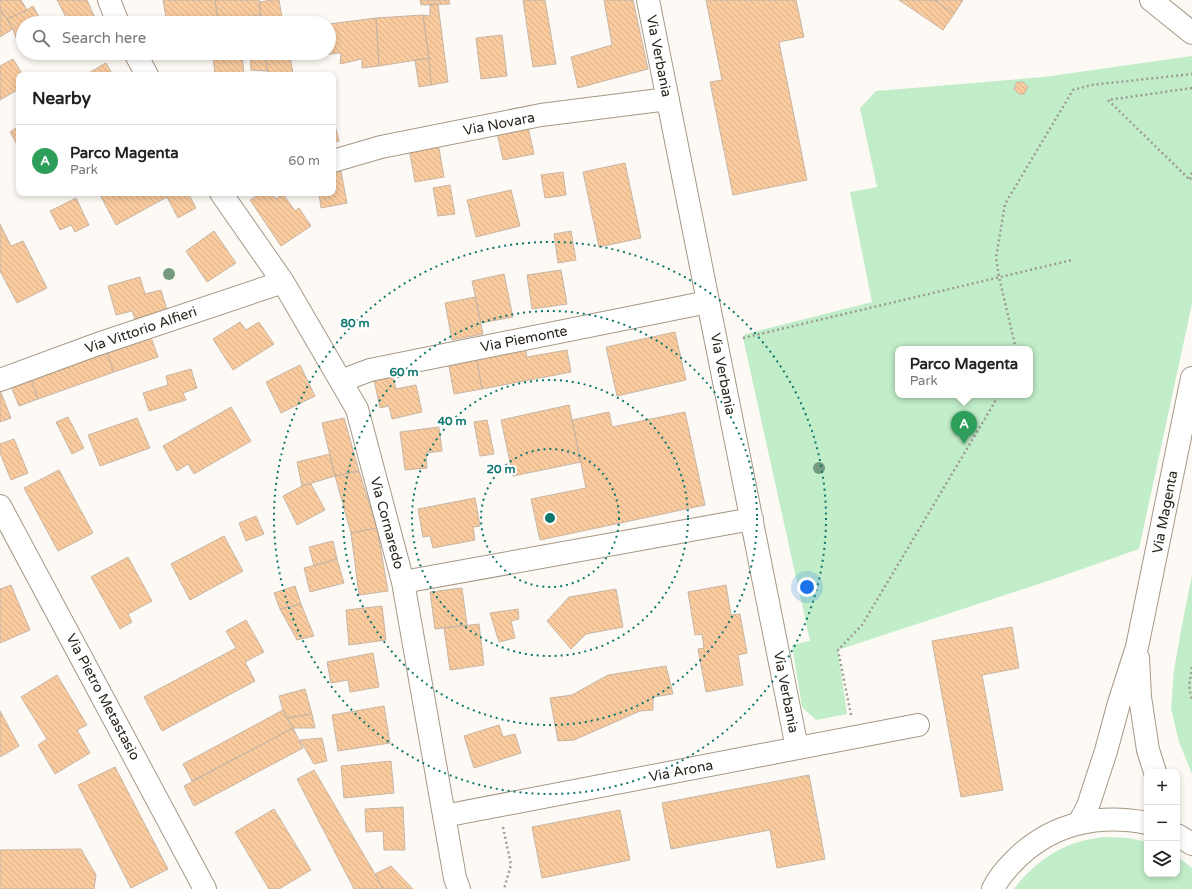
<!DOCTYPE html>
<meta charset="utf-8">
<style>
body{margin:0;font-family:"Varela Round",sans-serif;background:#f6f6f6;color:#222}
.controls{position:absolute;right:12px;bottom:12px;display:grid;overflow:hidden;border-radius:8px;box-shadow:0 2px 6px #0003}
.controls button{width:36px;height:36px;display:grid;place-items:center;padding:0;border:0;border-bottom:1px solid #e0e0e0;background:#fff;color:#222;font:20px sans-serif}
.you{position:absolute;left:807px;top:587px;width:14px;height:14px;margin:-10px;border:3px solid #fff;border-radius:50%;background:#1a73e8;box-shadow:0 0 0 6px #1a73e833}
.badge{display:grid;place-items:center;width:26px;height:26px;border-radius:50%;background:#ea580c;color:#fff;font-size:13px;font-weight:700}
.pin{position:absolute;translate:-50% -33px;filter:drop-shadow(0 1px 2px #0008)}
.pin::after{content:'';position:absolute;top:21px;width:14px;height:12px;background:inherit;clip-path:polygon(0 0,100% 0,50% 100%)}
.popup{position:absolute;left:895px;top:346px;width:138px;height:52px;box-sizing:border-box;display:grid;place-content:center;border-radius:8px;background:#fff;filter:drop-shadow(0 1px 3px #0005);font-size:13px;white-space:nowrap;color:#767676}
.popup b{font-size:15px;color:#222}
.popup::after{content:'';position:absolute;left:50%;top:100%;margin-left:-8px;border:8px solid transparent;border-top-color:#fff}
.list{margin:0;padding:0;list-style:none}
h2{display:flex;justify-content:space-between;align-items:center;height:52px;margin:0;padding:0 16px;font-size:17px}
h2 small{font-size:13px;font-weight:400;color:#767676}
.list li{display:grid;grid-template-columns:26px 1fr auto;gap:12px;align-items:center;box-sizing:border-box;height:72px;padding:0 16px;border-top:1px solid #e0e0e0}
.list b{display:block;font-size:15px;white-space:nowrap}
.list p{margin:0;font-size:13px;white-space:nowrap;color:#767676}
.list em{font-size:13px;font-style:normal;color:#767676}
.icon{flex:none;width:22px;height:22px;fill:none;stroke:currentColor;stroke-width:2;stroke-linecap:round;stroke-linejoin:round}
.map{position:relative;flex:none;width:1192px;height:889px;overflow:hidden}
.search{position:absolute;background:#fff;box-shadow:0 2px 6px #0003;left:16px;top:16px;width:320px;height:44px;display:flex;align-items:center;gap:10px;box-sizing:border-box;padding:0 14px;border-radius:22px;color:#767676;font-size:15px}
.panel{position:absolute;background:#fff;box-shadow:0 2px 6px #0003;left:16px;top:72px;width:320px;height:124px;border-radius:8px}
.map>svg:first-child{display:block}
</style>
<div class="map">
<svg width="1192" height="889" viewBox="0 0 1192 889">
<defs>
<pattern id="building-back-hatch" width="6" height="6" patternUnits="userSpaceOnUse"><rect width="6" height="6" fill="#f9cb9f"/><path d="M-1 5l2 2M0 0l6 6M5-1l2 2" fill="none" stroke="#d5ae88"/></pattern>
</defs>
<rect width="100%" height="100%" fill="#fdfaf6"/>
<path fill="#c2edc9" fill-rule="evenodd" d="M1192,56V304L1139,549L1048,581L838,650L847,714L816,720L802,707L792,645L810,641L743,338L745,334L872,302L850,192L877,187L860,108L876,91L1044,77ZM898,349H1030V395H898Z
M1192,575V774L1179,742L1171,708L1174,670L1182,625Z
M1104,837L1129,838L1147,842V874H1177V856L1192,868V889H1014C1031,866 1055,848 1082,841C1089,839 1097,838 1104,837Z"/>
<path fill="url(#building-back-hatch)" stroke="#c8b6a5" d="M0,0H21L27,10L7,19L0,9Z
M57,0H87L95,18L84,23H69Z
M163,0H215L218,21L209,23H167Z
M215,0H259L261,15L218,21Z
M272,0H279L283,23H262L259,2Z
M420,0H449L450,4L421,5Z
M523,0H545L556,64L533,67Z
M604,0H633L648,69L578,88L571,57L612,45Z
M706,0H796L804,37L779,42L807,180L733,195L710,82L722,80Z
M899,0H934L954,14L943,30Z
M934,0H963L954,14Z
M430,4H438L448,82L431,85L429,58L423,15L430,16Z
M33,6L42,22L40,23H23V34L16,38L13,29L7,19L27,10Z
M0,9L13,29L0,37Z
M423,15L429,58L379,66L376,18Z
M376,18L379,66L362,68V59L340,64L341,53L308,56V53H329V24Z
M502,35L507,76L481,79L476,38Z
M242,53L244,75H215L213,56Z
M250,53H265L267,71L251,70Z
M265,53H308V56H290L293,75H268Z
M429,58L431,85L419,87L415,60Z
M13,59L23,75H19V89L0,100V66Z
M106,63L113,75H85Z
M1017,82H1023L1028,87L1024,94H1019L1014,89Z
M333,118L339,141L333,142Z
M19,126V148L10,132Z
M528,127L534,154L503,160L497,133Z
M438,143L444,177L415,182L409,148Z
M625,163L641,238L599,247L583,172Z
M341,171L347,203L321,208L319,193H333V173Z
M563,172L566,195L545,198L541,175Z
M450,185L455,214L438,216L433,188Z
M511,190L520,226L476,237L467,200Z
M99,193H188L196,208L178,218L167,197L116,225Z
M261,193H271L276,199L283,194L295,211L299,208L311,226L281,246L250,200Z
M76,198L89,225L75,232L71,225L60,230L50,211Z
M0,224L11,246L23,241L47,288L17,303L0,271Z
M214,231L236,263L207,282L186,251Z
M571,231L576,260L558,263L554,234Z
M561,270L567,304L532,309L527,275Z
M504,274L513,317L481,323L472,281Z
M140,277L145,294L161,290L167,310L135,319L132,311L116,315L108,286Z
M475,297L483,334L452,340L445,303Z
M240,322L246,330L259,322L274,344L233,370L213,339Z
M675,332L686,380L617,396L606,347Z
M151,337L158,357L114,372L107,352Z
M525,347L527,357L567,350L571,372L482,389L476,356Z
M107,352L114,372L38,399L31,379Z
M476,356L482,389L454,394L448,361Z
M300,365L315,396L281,413L266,382Z
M191,369L197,388L183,393L186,400L149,411L143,393L168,385L166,376Z
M393,376L396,389L416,385L422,412L392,419L389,406L380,408L374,380Z
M31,379L38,399L19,406L11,386Z
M0,390L11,418L0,422Z
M569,405L581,462L513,476L501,420Z
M231,407L251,441L194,474L188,464L177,471L163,446Z
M609,412L612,427L685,412L705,505L540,540L531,499L586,488L572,420Z
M68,417L84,448L72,454L56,422Z
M137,418L150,448L100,466L88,435Z
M344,418L359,471L335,476L322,423Z
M487,420L494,454L480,456L474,422Z
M439,427L442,451L426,453L427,468L405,470L400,432Z
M14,439L28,473L11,480L0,453V444Z
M330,454L335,476L302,486L297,462Z
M59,470L93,533L58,551L24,488Z
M359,471L377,528L351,533L335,476Z
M311,484L325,510L297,525L283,496L302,486Z
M475,498L480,526L473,527L475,540L433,548L430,536L423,537L418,509Z
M256,516L264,534L246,541L239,523Z
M377,528L388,591L359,595L351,533Z
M224,536L243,571L190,600L171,564Z
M333,541L337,559L314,566L309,547Z
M128,557L152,601L128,614L132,622L120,629L91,577Z
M337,559L344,583L310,592L304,568Z
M11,585L30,630L0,643V589Z
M726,585L731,615L740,614L747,653L738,655L743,685L706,692L698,649L704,648L702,634L695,635L688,592Z
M295,586L301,604L280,609L274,593Z
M462,588L467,625L435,629L430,592Z
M616,589L623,627L586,634L571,649L547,621L569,597Z
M301,604L314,636L297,640L280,609Z
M382,606L386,640L349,645L346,610Z
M518,609L519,619L511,621L515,638L499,642L490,613Z
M246,620L264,652L245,662L255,681L162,731L144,697L236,648L226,631Z
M479,624L484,665L450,670L444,628Z
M1012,627L1019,668L982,675L1003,790L961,797L932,641Z
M373,653L379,687L350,692L348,680L331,683L327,662Z
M666,666L673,694L653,697V710L640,711L574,740L558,741L550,698L572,695L608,675Z
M57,675L87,725L77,730L90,753L55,774L38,745L47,739L21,697Z
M305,689L312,714L287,718L283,710L279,696Z
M384,706L390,743L338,751L332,715Z
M283,710L293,728L192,781L183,764Z
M0,711L19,746L0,757Z
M312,714L315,728H293L287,718Z
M499,725L503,737L515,734L521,753L474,768L464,736Z
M293,728L303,748L194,806L184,786Z
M322,738L327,761L314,764L300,740Z
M391,761L394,793L344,798L341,766Z
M115,767L168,869L131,888L78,785Z
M314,770L375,874L383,889H354L297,779Z
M809,775L825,859L777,868L770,830L671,849L662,803Z
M403,807L405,850H384L383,831L366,832L365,809Z
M274,809L311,870L279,889H269L235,832Z
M620,810L630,860L542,878L532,827Z
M81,849L96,875L94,889H0V850Z
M391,866L413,889H383L375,874Z"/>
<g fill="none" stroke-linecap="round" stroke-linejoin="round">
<defs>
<path id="minor" d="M109,0L118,23
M648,0L797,748
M1151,0L1192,33
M135,53L147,75
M333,161L381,147L541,115L668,99
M221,193L283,282L357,409L403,582L455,878L459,889
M0,380L95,345L283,282
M341,381L370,370L708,302
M0,506L205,889
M403,582L752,519
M1138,658L1140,697L1148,750L1155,772
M444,816L918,725
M1079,823L1088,806L1106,751L1119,703L1137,647L1192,378"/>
<path id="major" d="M1177,835L1192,844
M993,889C998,878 1006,869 1015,860C1051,824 1098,813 1147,823"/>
</defs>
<use href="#minor" stroke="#a59885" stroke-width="24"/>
<use href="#major" stroke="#a59885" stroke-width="24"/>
<path stroke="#9e9a94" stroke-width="2.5" stroke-dasharray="2 3" stroke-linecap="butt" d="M1192,88L1108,100L1190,180L1192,171
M743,338L1072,260
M1016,349L999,277L996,258L1005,204L1073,90L1091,85L1192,74
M1192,667L1189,686L1192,701
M851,715L838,650L862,625L999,395
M503,827L511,865L504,889"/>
<use href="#minor" stroke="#fff" stroke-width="22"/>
<use href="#major" stroke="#fff" stroke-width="22"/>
</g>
<g fill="#749b80">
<circle cx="169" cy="274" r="6"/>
<circle cx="819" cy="468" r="6"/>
</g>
<g fill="none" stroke="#0f766e" stroke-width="2" stroke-dasharray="2 4">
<circle cx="550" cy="518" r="69"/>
<circle cx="550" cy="518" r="138"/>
<circle cx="550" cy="518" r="207"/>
<circle cx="550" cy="518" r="276"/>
</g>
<g text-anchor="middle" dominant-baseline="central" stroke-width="4" stroke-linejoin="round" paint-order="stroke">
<g font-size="14" fill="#29241c" stroke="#fff">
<text transform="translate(659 56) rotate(79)">Via Verbania</text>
<text transform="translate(499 124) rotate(-11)">Via Novara</text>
<text transform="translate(141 330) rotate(-19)">Via Vittorio Alfieri</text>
<text transform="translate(524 339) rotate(-11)">Via Piemonte</text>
<text transform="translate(723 374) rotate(79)">Via Verbania</text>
<text transform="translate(1165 512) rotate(-79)">Via Magenta</text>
<text transform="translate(387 523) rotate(75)">Via Cornaredo</text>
<text transform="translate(786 692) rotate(79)">Via Verbania</text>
<text transform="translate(103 697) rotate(62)">Via Pietro Metastasio</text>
<text transform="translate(681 771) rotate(-11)">Via Arona</text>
</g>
</g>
<circle cx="550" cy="518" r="6" fill="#0f766e" stroke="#fff" stroke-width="2"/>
<g font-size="12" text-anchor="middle" font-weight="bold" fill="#0f766e" stroke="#fff" stroke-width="4" stroke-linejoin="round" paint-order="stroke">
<text x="355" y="327">80 m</text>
<text x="404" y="376">60 m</text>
<text x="452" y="425">40 m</text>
<text x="501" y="473">20 m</text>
</g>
</svg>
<div class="controls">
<button>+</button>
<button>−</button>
<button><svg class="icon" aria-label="layers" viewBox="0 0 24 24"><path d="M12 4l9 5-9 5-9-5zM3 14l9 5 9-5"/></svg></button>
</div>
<div class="you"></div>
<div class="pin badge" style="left:964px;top:444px;background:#2e9e5b">A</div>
<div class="popup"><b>Parco Magenta</b>Park</div>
<div class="search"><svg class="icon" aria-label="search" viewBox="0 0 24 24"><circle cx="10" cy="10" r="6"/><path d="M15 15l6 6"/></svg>Search here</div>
<section class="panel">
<h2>Nearby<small></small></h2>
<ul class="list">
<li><span class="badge" style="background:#2e9e5b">A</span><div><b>Parco Magenta</b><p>Park</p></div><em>60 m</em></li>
</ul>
</section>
</div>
